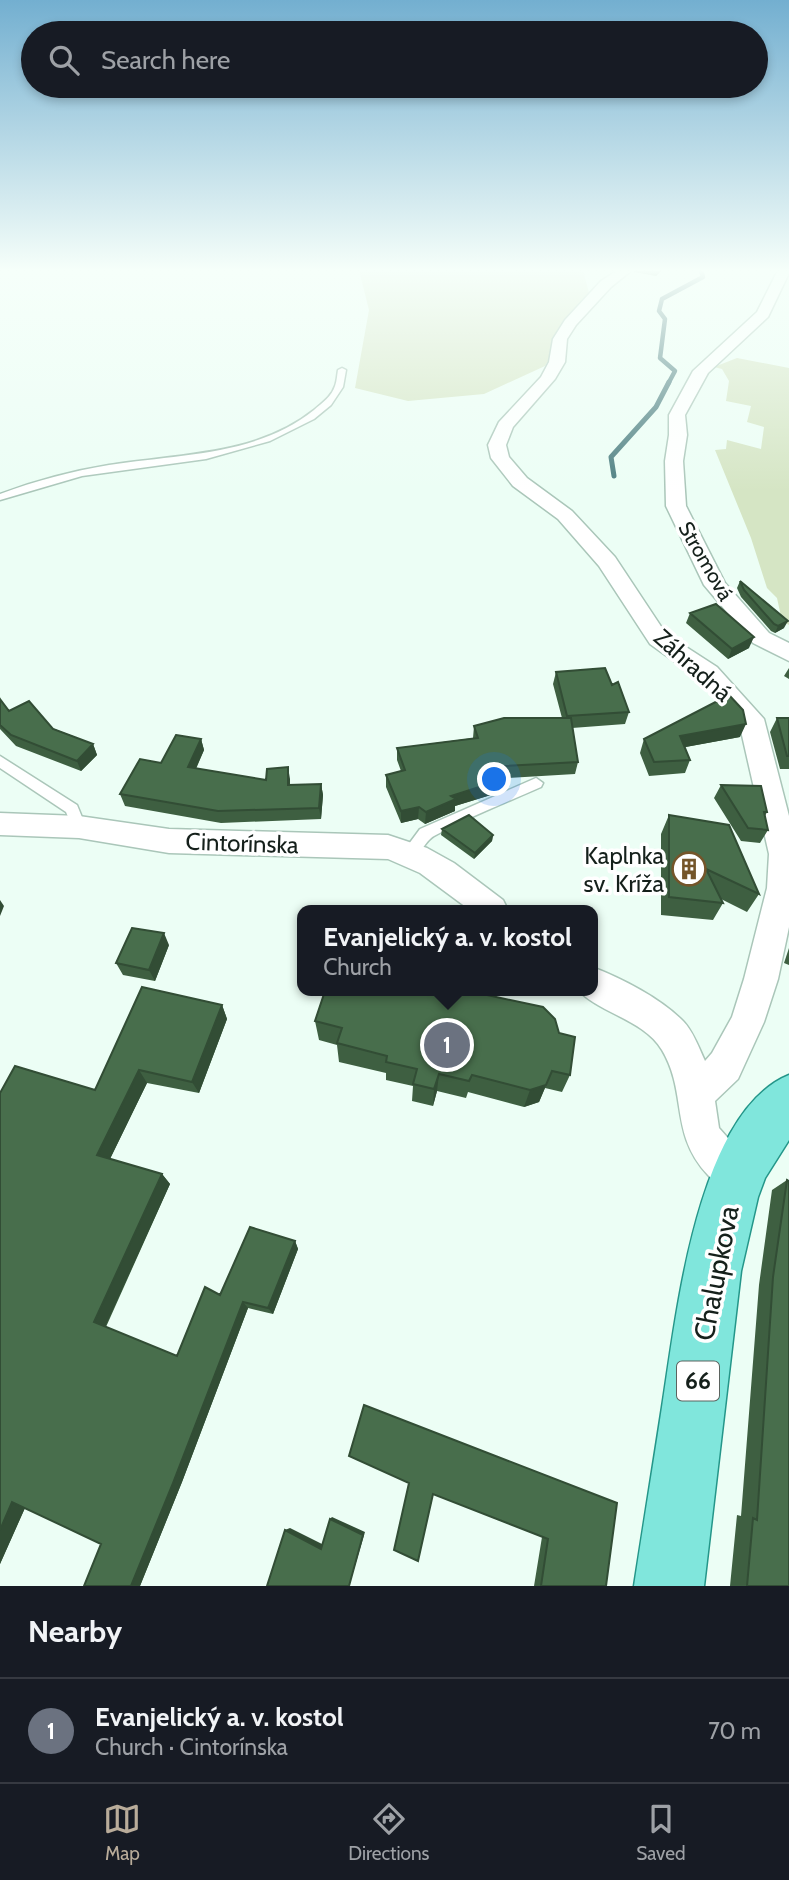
<!DOCTYPE html>
<meta charset="utf-8">
<style>
body{margin:0;font-family:Cabin,sans-serif;background:#242831;color:#f1f3f6}
.you{position:absolute;left:495px;top:780px;width:24px;height:24px;margin:-18px;border:5px solid #fff;border-radius:50%;background:#1a73e8;box-shadow:0 0 0 10px #1a73e833}
.badge{display:grid;place-items:center;width:46px;height:46px;border-radius:50%;background:#b9ac9a;color:#fff;font-size:23px;font-weight:700}
.pin{position:absolute;translate:-50% -50%;border:4px solid #fff;box-shadow:0 2px 7px #0006}
.popup{position:absolute;left:297px;top:905px;width:301px;height:91px;box-sizing:border-box;display:grid;place-content:center;border-radius:14px;background:#171b24;filter:drop-shadow(0 2px 5px #0005);font-size:23px;white-space:nowrap;color:#9ea1a6}
.popup b{font-size:26px;color:#f1f3f6}
.popup::after{content:'';position:absolute;left:50%;top:100%;margin-left:-14px;border:14px solid transparent;border-top-color:#171b24}
.list{margin:0;padding:0;list-style:none}
h2{display:flex;justify-content:space-between;align-items:center;height:91px;margin:0;padding:0 28px;font-size:30px}
h2 small{font-size:23px;font-weight:400;color:#9ea1a6}
.list li{display:grid;grid-template-columns:46px 1fr auto;gap:21px;align-items:center;box-sizing:border-box;height:105px;padding:0 28px;border-top:2px solid #363941}
.list b{display:block;font-size:26px;white-space:nowrap}
.list p{margin:0;font-size:23px;white-space:nowrap;color:#9ea1a6}
.list em{font-size:23px;font-style:normal;color:#9ea1a6}
.icon{flex:none;width:38px;height:38px;fill:none;stroke:currentColor;stroke-width:2;stroke-linecap:round;stroke-linejoin:round}
.map{position:relative;flex:none;width:789px;height:1586px;overflow:hidden}
.search{position:absolute;background:#171b24;box-shadow:0 4px 10px #0003;left:21px;right:21px;top:21px;height:77px;display:flex;align-items:center;gap:18px;box-sizing:border-box;padding:0 24px;border-radius:38px;color:#9ea1a6;font-size:26px}
.sheet{height:196px;background:#171b24}
nav{display:flex;justify-content:space-around;align-items:center;box-sizing:border-box;height:98px;border-top:2px solid #363941;background:#171b24;font-size:19px;color:#9ea1a6}
nav a{display:grid;justify-items:center;gap:4px}
nav .on{color:#b9ac9a}
.map>svg:first-child{display:block}
</style>
<div class="map">
<svg width="789" height="1586" viewBox="0 0 789 1586">
<rect width="100%" height="100%" fill="#ecfef5"/>
<path fill="#d5e5c4" d="M359,270H583L589,293L545,366L484,394L408,401L355,388L369,310Z
M737,358L789,368V625L782,621L777,598L767,588L751,538L715,450L726,449L727,440L761,449L764,427L747,422L751,406L726,401L729,381L722,369L714,367Z"/>
<g fill="none" stroke-linecap="round" stroke-linejoin="round">
<path stroke="#4c7e80" stroke-width="4.5" d="M668,384L675,371L660,358L665,319L659,311L662,299L703,277L701,270"/>
<path stroke="#4c7e80" stroke-width="5" d="M614,476L611,457L656,407L669,382"/>
<defs>
<path id="service" d="M342,368L346,370L343,387L331,405L314,419L270,441L206,459L82,476L0,500V494C35,481 72,471 109,465C178,454 257,456 314,410C322,403 332,396 335,386C337,381 337,375 338,370Z
M0,756L77,805L86,827L84,831H74L66,812L0,768Z
M536,778L543,783L541,787C505,803 468,817 434,836C423,842 420,861 405,856L403,852L420,829Z"/>
<path id="minor" d="M618,270H632L611,287L576,325L567,339L565,362L555,379L513,427L506,445L509,457L527,478L572,511L615,557L666,634L717,667L764,719L789,816V927L778,979L764,1022L738,1079L715,1101L719,1128L751,1164L757,1178L751,1192L737,1198C724,1192 717,1185 708,1175C669,1133 688,1094 662,1050C644,1020 602,1014 579,991H592V967C623,979 660,998 683,1021C693,1031 699,1048 705,1061L712,1053L732,1017L744,979L767,888L769,854L739,722L699,679L650,644L599,566L558,519L513,486L491,458L488,445L499,422L541,377L549,362L553,339L565,320L601,281Z
M778,270H789V273L768,317L708,373L685,415L687,435L683,461L686,506L725,583L769,633L789,643V661L753,643L704,585L666,506L665,461L669,435V415L693,371L757,312Z
M0,813L79,816L169,829L388,835L427,848L454,863L503,900L508,910H470L420,873L388,859L169,853L79,838L0,835Z"/>
<path id="primary" d="M789,1075V1140L765,1178L758,1197L741,1271L704,1586H634C643,1526 653,1467 662,1407C676,1319 696,1113 789,1075Z"/>
</defs>
<use href="#service" stroke="#aac6b9" stroke-width="3"/>
<use href="#minor" stroke="#aac6b9" stroke-width="3"/>
<use href="#primary" stroke="#249689" stroke-width="3"/>
<use href="#service" fill="#fff" fill-rule="evenodd"/>
<use href="#minor" fill="#fff" fill-rule="evenodd"/>
<use href="#primary" fill="#80e6dc" fill-rule="evenodd"/>
</g>
<path fill="#3e5f41" d="M633,270H662L656,276L634,272Z
M740,581L784,628L775,633L771,631L741,597L737,588Z
M690,613L749,648L728,659L686,623Z
M789,668V679L784,676Z
M556,672L612,685L629,712L625,724L572,728L578,762L575,774L493,779L494,794L455,806V811L425,824L418,819L401,823L386,787V775L401,771L397,760V748L473,738L474,726L562,718L553,684Z
M0,699L9,711L93,744L97,755L81,771L16,746L0,729Z
M777,718H789V769H780L770,732Z
M740,737L685,747L690,760L685,773L649,776L640,753L644,739Z
M201,739L204,750L196,769L266,780L290,779V785L321,784L323,795L321,819L221,823L125,806L120,794L161,763Z
M721,785L767,812L765,816L768,830L760,843L741,841L714,798Z
M669,815L759,894L747,912L721,899L723,903L713,920L661,915V834Z
M442,829L493,835L492,841L474,859L441,835Z
M169,945L155,981L123,975L116,963Z
M789,948V965L784,963Z
M487,995L570,1075L562,1092L545,1088L539,1102L524,1107L468,1092L466,1098L437,1091L433,1106L412,1101L413,1086L386,1080V1073L339,1062L337,1045L319,1040L315,1021Z
M222,1005L227,1019L199,1093L147,1083L110,1159L162,1174L170,1184L106,1327L177,1356L220,1295L295,1241L298,1249L273,1314L248,1308L182,1482L140,1586H84L101,1544L25,1508L0,1564V1093L95,1090Z
M787,1180L789,1586H730L737,1515L741,1516L759,1285L772,1190Z
M409,1483L617,1503L606,1586H534L542,1537L433,1494L394,1550Z"/>
<path fill="#324d35" d="M658,270H662L656,276L657,271Z
M788,621L784,628L775,633L778,626Z
M754,637L749,648L728,659L732,649Z
M746,724L740,737L675,749L680,736Z
M201,739L204,750L191,779L188,767Z
M93,744L97,755L81,771L77,761Z
M288,767L290,779L289,797L288,785Z
M495,782L494,794L455,806V811L425,824L426,812L451,796Z
M321,784L323,795L321,819L319,808Z
M419,807L418,819L401,823V811Z
M493,835L492,841L474,859L475,853Z
M0,900L4,906L0,916Z
M164,933L169,945L155,981L149,970Z
M222,1005L227,1019L199,1093L192,1082Z
M139,1070L147,1083L107,1165L97,1155Z
M552,1071L539,1102L524,1107L530,1090Z
M439,1074L437,1091L433,1106L434,1089Z
M162,1174L170,1184L105,1327L94,1322Z
M295,1241L298,1249L273,1314L268,1308Z
M243,1302L248,1308L182,1482L140,1586H131Z
M28,1501L0,1564V1530L12,1502Z
M332,1517L365,1532L349,1586L330,1519Z
M290,1528L324,1545L321,1549L285,1530Z"/>
<path fill="#486e4c" stroke="#324d35" stroke-width="2" d="M740,581L788,621L778,626L774,624L744,590Z
M716,604L754,637L732,649L690,613Z
M605,668L612,685L618,682L629,712L567,716L556,672Z
M729,695L743,710L746,724L680,736L690,760L654,762L644,739Z
M0,699L9,711L29,701L53,729L93,744L77,761L11,735L0,725Z
M504,718H571L578,762L487,767L495,782L451,796L456,799L426,812L419,807L401,811L386,775L405,770L397,748L478,738L474,726Z
M777,718H789V756H787Z
M176,735L201,739L188,767L266,780L267,769L288,767V785L321,784L319,808L218,811L120,794L140,759L161,763Z
M721,785L761,786L767,812H764L768,830L748,828Z
M469,815L493,835L475,853L442,829Z
M669,815L729,825L759,894L706,869L723,903L669,897Z
M132,928L164,933L149,970L116,963Z
M142,987L222,1005L192,1082L139,1070L97,1155L162,1174L94,1322L177,1356L205,1287L220,1295L250,1227L295,1241L268,1308L243,1302L173,1483L131,1586H84L101,1544L12,1502L0,1530V1093L15,1066L95,1090Z
M325,991H488L487,995L543,1007L555,1019L559,1033L575,1037L570,1075L552,1071L546,1085L530,1090L472,1075L469,1081L439,1074L434,1089L413,1084L417,1069L386,1062L387,1056L337,1043L342,1028L315,1021Z
M787,1180L789,1181V1586H747L753,1518L757,1520L773,1277Z
M364,1405L617,1503L606,1586H541L548,1539L433,1494L418,1561L394,1550L409,1483L349,1456Z
M330,1519L363,1535L349,1586H267L285,1530L321,1549Z"/>
<linearGradient id="sky" x2="0" y2="1"><stop stop-color="#73afd0"/><stop offset="0.55" stop-color="#f6fffa"/><stop offset="1" stop-color="#f6fffa" stop-opacity="0"/></linearGradient>
<rect width="789" height="492" fill="url(#sky)"/>
<defs>
<symbol id="building-ring" viewBox="-11 -11 22 22"><circle r="9.5" fill="#fff" stroke="#74552a" stroke-width="1.5"/><path d="M-4-6H4V6H1V3H-1V6H-4ZM-2.5-4.3h1.7v1.8h-1.7ZM.8-4.3h1.7v1.8H.8ZM-2.5-1h1.7V.8h-1.7ZM.8-1h1.7V.8H.8Z" fill="#74552a"/></symbol>
</defs>
<g fill-rule="evenodd">
<use href="#building-ring" x="670" y="850" width="38" height="38"/>
</g>
<g text-anchor="middle" dominant-baseline="central" stroke-width="7" stroke-linejoin="round" paint-order="stroke">
<g font-size="21" fill="#15201b" stroke="#fff">
<text transform="translate(706 561) rotate(60)">Stromová</text>
</g>
<rect fill="#fff" stroke="#5b635f" stroke-width="2" x="677" y="1361.5" width="42" height="39" rx="5"/>
<g font-size="23" font-weight="bold" fill="#15201b">
<text x="698" y="1381">66</text>
</g>
<g font-size="24" fill="#15201b" stroke="#fff">
<text transform="translate(693 665) rotate(42)">Záhradná</text>
<text transform="translate(242 843) rotate(2)">Cintorínska</text>
</g>
<g font-size="24" fill="#15201b" stroke="#fff" text-anchor="end">
<text x="664" y="855">Kaplnka<tspan x="664" dy="28">sv. Kríža</tspan></text>
</g>
<g font-size="28" fill="#15201b" stroke="#fff">
<text transform="translate(716 1273) rotate(-79)">Chalupkova</text>
</g>
</g>
</svg>
<div class="you"></div>
<div class="pin badge" style="left:447px;top:1045px;background:#6b7280">1</div>
<div class="popup"><b>Evanjelický a. v. kostol</b>Church</div>
<div class="search"><svg class="icon" aria-label="search" viewBox="0 0 24 24"><circle cx="10" cy="10" r="6"/><path d="M15 15l6 6"/></svg>Search here</div>
</div>
<section class="sheet">
<h2>Nearby<small></small></h2>
<ul class="list">
<li><span class="badge" style="background:#6b7280">1</span><div><b>Evanjelický a. v. kostol</b><p>Church · Cintorínska</p></div><em>70 m</em></li>
</ul>
</section>
<nav>
<a class="on"><svg class="icon" aria-label="map" viewBox="0 0 24 24"><path d="M3 6l6-2 6 2 6-2v14l-6 2-6-2-6 2zM9 4v14M15 6v14"/></svg>Map</a>
<a><svg class="icon" aria-label="directions" viewBox="0 0 24 24"><path d="M12 3l9 9-9 9-9-9zM9 14v-3h6M13 9l2 2-2 2"/></svg>Directions</a>
<a><svg class="icon" aria-label="saved" viewBox="0 0 24 24"><path d="M7 4h10v16l-5-4-5 4z"/></svg>Saved</a>
</nav>
